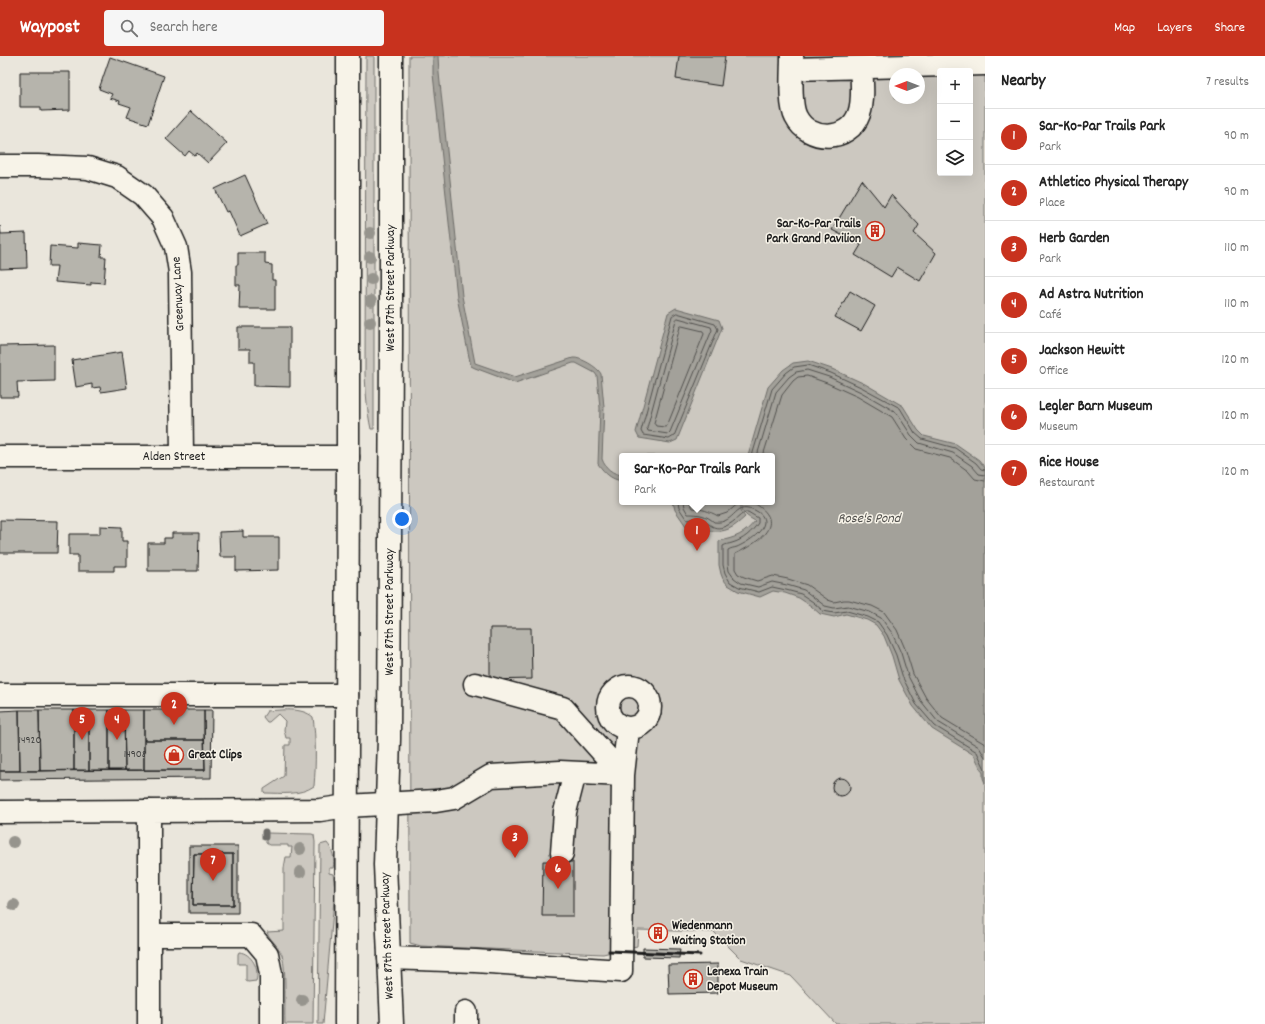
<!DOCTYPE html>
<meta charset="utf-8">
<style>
body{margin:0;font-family:Dekko,sans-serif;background:#f6f6f6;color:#222}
.controls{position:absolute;right:12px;top:12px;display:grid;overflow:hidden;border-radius:4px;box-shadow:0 4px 16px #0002}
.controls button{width:36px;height:36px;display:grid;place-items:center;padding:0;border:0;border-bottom:1px solid #e0e0e0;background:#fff;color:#222;font:20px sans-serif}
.compass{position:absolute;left:889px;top:12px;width:36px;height:36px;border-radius:50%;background:#fff;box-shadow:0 4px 16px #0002;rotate:270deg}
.you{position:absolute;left:402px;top:463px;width:14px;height:14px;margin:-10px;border:3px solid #fff;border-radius:50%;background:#1a73e8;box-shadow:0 0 0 6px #1a73e833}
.badge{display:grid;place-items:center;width:26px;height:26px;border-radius:50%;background:#c8321e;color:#fff;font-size:13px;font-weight:700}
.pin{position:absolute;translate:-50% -33px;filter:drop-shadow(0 1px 2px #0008)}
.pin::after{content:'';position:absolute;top:21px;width:14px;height:12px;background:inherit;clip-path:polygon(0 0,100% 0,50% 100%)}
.popup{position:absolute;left:619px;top:397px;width:156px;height:52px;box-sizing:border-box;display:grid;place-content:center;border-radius:4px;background:#fff;filter:drop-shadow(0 1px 3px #0005);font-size:13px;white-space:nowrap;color:#767676}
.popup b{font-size:15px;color:#222}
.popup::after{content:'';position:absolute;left:50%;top:100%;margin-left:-8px;border:8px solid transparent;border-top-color:#fff}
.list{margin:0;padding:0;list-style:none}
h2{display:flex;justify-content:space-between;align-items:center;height:52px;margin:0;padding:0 16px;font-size:17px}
h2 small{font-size:13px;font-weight:400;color:#767676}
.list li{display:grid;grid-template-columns:26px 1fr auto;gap:12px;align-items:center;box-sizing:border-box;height:56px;padding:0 16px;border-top:1px solid #e0e0e0}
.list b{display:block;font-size:15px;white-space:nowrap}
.list p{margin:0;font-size:13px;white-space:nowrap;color:#767676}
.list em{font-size:13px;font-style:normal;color:#767676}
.icon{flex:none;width:22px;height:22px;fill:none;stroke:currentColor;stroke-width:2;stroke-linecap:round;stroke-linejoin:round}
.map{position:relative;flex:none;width:985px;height:968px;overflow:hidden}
header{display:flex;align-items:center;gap:24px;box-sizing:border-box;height:56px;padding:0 20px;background:#c8321e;color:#fff}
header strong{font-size:19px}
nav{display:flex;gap:22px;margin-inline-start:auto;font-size:14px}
.search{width:280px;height:36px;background:#f6f6f6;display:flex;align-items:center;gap:10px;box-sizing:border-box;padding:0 14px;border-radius:4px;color:#767676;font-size:15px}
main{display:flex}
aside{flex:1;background:#fff}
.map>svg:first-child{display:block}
</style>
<header>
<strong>Waypost</strong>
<div class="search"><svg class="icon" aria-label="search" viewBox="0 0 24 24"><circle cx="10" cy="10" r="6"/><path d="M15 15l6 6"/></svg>Search here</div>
<nav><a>Map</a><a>Layers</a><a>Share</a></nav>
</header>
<main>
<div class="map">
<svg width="985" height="968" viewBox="0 0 985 968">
<rect width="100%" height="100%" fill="#eae6dc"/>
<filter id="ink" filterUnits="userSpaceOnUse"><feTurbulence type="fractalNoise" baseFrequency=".025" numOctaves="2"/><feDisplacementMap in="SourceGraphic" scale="8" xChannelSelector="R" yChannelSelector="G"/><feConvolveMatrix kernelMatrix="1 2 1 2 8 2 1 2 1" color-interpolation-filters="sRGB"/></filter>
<g filter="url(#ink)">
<path fill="#ccc8c0" stroke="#74726e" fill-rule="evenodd" d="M366,0H374V373H371C367,355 366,337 365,318Z
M409,0H985V968H836L791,920L741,903L714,876L638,874L637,890L603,898L421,890L410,887ZM940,15H970V117H940ZM895,18H919V42H895ZM622,400H772V446H622Z
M267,655C280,654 302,651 313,661C316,683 316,707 314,730C300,740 281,737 265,737L264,736V733L284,720L285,689H290V682H286L284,674L285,665L278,658L269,666H267L263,661Z
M266,777L312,778L314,779L315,786L313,968H285C284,949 287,917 282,899C278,889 269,883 267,876L284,875V812L286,801H291L292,791H288V789H269L266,787Z
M327,787C333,794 335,803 333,812H329V817L333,818L335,832L323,968H318L320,789Z
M239,896C252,897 260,914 256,925L248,926L246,925V908H238V898Z"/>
<path fill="#a3a19a" stroke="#6d6c68" d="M433,0H438L439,17L462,240L475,307L515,321L573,302C580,301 598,311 601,318L604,351L602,403C605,412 613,418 622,419V425C610,423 605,417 598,408L600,352L597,320L595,317L576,307H573L515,327L475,312L471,310L470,306L457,241L433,18Z
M676,252L719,264L722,272L677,384L670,387L639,382L636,376L668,257Z
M808,305L832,313L865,328L903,350L918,374L924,380L956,388L979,404L985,412V727L983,722V717L974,699L932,673L913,650L899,624L892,600L884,580L876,569L867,564L846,558L834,561L820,558L811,550L799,542L785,537L773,535L760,541L738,535L728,529L723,523L721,518L719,509V485C735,482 745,478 755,465C747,460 741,458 742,447C739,452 742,457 745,461C733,472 726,477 709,475C702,467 695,465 686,470L675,454L673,446H772V400H748L768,331L783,314L793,307Z"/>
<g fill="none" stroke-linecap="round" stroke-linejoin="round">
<path stroke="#52514e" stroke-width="1" d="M677,257L715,268L718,273L674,380L669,383L643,379L641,375L672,260Z
M678,262L711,271L712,274L670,376L668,378L648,375L647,372L676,264Z
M682,270L703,275L704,278L667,370L665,371L656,370L654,367L680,271Z
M752,400L772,333L786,317L794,311L808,309L831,317L863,332L900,352L915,377L922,383L955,392L976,407L981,413L985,414
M757,400L776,336L789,321L796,316L807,314L829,321L861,336L896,356L911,379L919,387L953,397L972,410L979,418L985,419
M763,400L782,339L793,325L798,321L807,320L827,327L858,341L892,361L906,383L916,393L950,402L968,415L975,423L985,425
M678,446L679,452L687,464C691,464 695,462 699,463C711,466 712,477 728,469C734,466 739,460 745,456H748L758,462V467C752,476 743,484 732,487C729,488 726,488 723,490V509L725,517L730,526L739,531L759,536L772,531L786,534L801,538L813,546L823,555L834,557L847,555L868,561L878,566L887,579L896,599L903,622L916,648L935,670L977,696L985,713
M683,446L684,451L688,458C699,458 706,459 714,466C737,469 734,441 758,456C761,458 764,461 764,466C763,477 746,487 737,491C734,492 731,492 728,494V508L729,515L734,522L741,527L758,531L772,526L787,529L804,534L825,550L834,552L848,550L870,556L881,562L892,577L901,597L908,620L921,645L938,666L979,691L985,701
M689,446L692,452C702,453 709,455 718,460L727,457L740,446
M752,446C790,466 758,487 735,498V513L738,518L744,521L757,525L773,520L788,523L807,529L828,544L834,546L844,544H849L872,550L884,556L897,574L906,595L913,618L926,642L942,662L985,688"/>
<path stroke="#6d6c68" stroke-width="7" d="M265,781V776"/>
</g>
<path fill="#b6b4ac" stroke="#1c1c1c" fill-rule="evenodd" d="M679,0H725L721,30L676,23Z
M110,1L164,20L148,68L127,61L131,51L119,47L120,45L110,42L112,38L99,33Z
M20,16H70V54L41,55V51H20Z
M191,55L227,87L208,107L197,97L195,100L189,95L185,100L166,83Z
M245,119L267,168L240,180L229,155L226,156L215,133Z
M862,124L884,151L891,139L919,169L914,177L936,197L920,225L897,211L891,221L855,199L861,189L832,174Z
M0,170L1,178L26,177L27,212L0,213Z
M78,187L102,189L101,201H106L104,227L91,226V229L55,226L57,210H49L50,190L78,192Z
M238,197H265V208L272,209V224H275V253H239L240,229H236V209H238Z
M850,235L875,250L861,275L835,261Z
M238,271H290V331L254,330V306H250V293H238Z
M54,289V325L17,326L18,341H0V290Z
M122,296L127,332L101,336L100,331L92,332V328L76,331L72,304Z
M0,464L58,465L57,497H0Z
M100,470L122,471V485H127V510H114V515H78V499H69V478H100Z
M243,475V481H279V514L236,515V501H220L219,476Z
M172,477H199L198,515H148V487H164V482H172Z
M490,572H531L532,623L490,624Z
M19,654H39L40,715H20Z
M19,654L20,715H0V655Z
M39,654H74V714L40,715Z
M74,654H89V714H74Z
M89,654H109V714H89Z
M109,654H124L125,714H109Z
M124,654H144V714H125Z
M144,654H204V684H144Z
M204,654H212L211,722L0,724V715L205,714Z
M144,684H204L205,714H144Z
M832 731a9 9 0 1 1 18 0a9 9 0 1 1-18 0Z
M189,790H238V857H189ZM194,798H233V849H193Z
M194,798H233V849H193Z
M543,805L573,806V860H542Z
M655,874L661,875V881L654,880Z
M643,892L680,893L679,902L643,901Z
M718,908V937L669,938L668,909Z"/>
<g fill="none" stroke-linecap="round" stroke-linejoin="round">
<defs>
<path id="minor" d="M792,0C792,16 789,48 796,61C809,87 849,86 859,58C864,44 862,26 861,12
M792,13L985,8
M0,110H38L88,112L117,121L143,139L163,162L176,191L180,216L182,401
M0,401H348
M475,628L563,652L623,719
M608 651a21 21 0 1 1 42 0a21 21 0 1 1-42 0Z
M0,639H347
M623,719L628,673
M149,755V879H251L267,898L271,918V968
M0,756L320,754L347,750L436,745L454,742L491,720L560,716L623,719L621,915L475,905L389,902
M562,797L565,756L575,717
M149,968V879
M466,968V956"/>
<path id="major" d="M391,0V287L389,683L385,809L392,968
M346,968L348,401V0"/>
</defs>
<use href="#minor" stroke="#1c1c1c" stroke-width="25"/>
<use href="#major" stroke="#1c1c1c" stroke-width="25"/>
<use href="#minor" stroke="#f7f3e8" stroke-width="22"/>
<use href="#major" stroke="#f7f3e8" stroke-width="22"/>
<path stroke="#1c1c1c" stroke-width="3" d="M609,895L700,899"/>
</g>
<g fill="#96948d">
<circle cx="370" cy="177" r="6"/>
<circle cx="370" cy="201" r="6"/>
<circle cx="371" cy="223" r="6"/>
<circle cx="371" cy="245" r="6"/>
<circle cx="370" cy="266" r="6"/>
<circle cx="13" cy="786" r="6"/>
<circle cx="300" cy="793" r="6"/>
<circle cx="300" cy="816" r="6"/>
<circle cx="14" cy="849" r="6"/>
<circle cx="302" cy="944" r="6"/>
</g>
</g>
<defs>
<symbol id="building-ring" viewBox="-11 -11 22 22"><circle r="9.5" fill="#f7f3e8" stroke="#c8321e" stroke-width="1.5"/><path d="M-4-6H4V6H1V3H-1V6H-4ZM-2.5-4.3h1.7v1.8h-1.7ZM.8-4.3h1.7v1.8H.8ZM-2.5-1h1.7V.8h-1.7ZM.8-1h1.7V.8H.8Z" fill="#c8321e"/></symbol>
<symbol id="shop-ring" viewBox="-11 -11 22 22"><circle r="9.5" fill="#f7f3e8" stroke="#c8321e" stroke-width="1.5"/><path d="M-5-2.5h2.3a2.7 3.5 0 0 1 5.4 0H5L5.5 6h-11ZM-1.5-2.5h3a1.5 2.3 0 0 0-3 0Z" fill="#c8321e"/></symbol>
</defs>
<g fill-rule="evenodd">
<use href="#building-ring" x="864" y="164" width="22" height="22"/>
<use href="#shop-ring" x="163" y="688" width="22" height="22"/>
<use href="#building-ring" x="647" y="866" width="22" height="22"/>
<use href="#building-ring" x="682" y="912" width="22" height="22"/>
</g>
<g text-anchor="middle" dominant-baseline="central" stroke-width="3" stroke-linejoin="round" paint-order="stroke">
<g font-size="11" fill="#424240">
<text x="30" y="685">14920</text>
<text x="135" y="699">14908</text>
</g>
<g font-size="13" font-weight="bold" fill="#1c1c1c" stroke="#f7f3e8" text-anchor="start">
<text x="861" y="168" text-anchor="end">Sar-Ko-Par Trails<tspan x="861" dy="15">Park Grand Pavilion</tspan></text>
<text x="188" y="699">Great Clips</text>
<text x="672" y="870">Wiedenmann<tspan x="672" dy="15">Waiting Station</tspan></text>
<text x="707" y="916">Lenexa Train<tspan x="707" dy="15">Depot Museum</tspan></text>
</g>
<g font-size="13" fill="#1c1c1c" stroke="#f7f3e8">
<text transform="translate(391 232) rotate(-90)">West 87th Street Parkway</text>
<text transform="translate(179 238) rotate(-93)">Greenway Lane</text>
<text x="174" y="401">Alden Street</text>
<text transform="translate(390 556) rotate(-90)">West 87th Street Parkway</text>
<text transform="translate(388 880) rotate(-92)">West 87th Street Parkway</text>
</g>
<g font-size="14" font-style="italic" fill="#52514e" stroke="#f7f3e8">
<text x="869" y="463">Rose's Pond</text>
</g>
</g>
</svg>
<div class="controls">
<button>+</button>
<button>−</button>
<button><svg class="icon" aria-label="layers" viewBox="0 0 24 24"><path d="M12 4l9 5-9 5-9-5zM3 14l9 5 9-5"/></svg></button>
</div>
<svg class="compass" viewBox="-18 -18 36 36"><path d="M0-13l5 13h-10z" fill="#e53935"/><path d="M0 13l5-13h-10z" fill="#767676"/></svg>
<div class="you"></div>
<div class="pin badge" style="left:697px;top:495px">1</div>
<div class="popup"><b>Sar-Ko-Par Trails Park</b>Park</div>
<div class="pin badge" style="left:174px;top:669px">2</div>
<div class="pin badge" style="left:515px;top:802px">3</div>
<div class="pin badge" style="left:117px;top:684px">4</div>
<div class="pin badge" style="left:82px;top:684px">5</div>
<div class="pin badge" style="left:558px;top:833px">6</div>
<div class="pin badge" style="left:213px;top:825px">7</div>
</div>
<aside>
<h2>Nearby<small>7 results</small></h2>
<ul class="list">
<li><span class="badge">1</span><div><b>Sar-Ko-Par Trails Park</b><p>Park</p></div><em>90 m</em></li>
<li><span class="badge">2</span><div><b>Athletico Physical Therapy</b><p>Place</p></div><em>90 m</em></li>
<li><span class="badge">3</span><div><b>Herb Garden</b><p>Park</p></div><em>110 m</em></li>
<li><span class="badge">4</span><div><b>Ad Astra Nutrition</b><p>Café</p></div><em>110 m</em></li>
<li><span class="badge">5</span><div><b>Jackson Hewitt</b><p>Office</p></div><em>120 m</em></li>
<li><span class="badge">6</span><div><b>Legler Barn Museum</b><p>Museum</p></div><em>120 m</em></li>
<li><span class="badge">7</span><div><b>Rice House</b><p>Restaurant</p></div><em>120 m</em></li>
</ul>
</aside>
</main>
